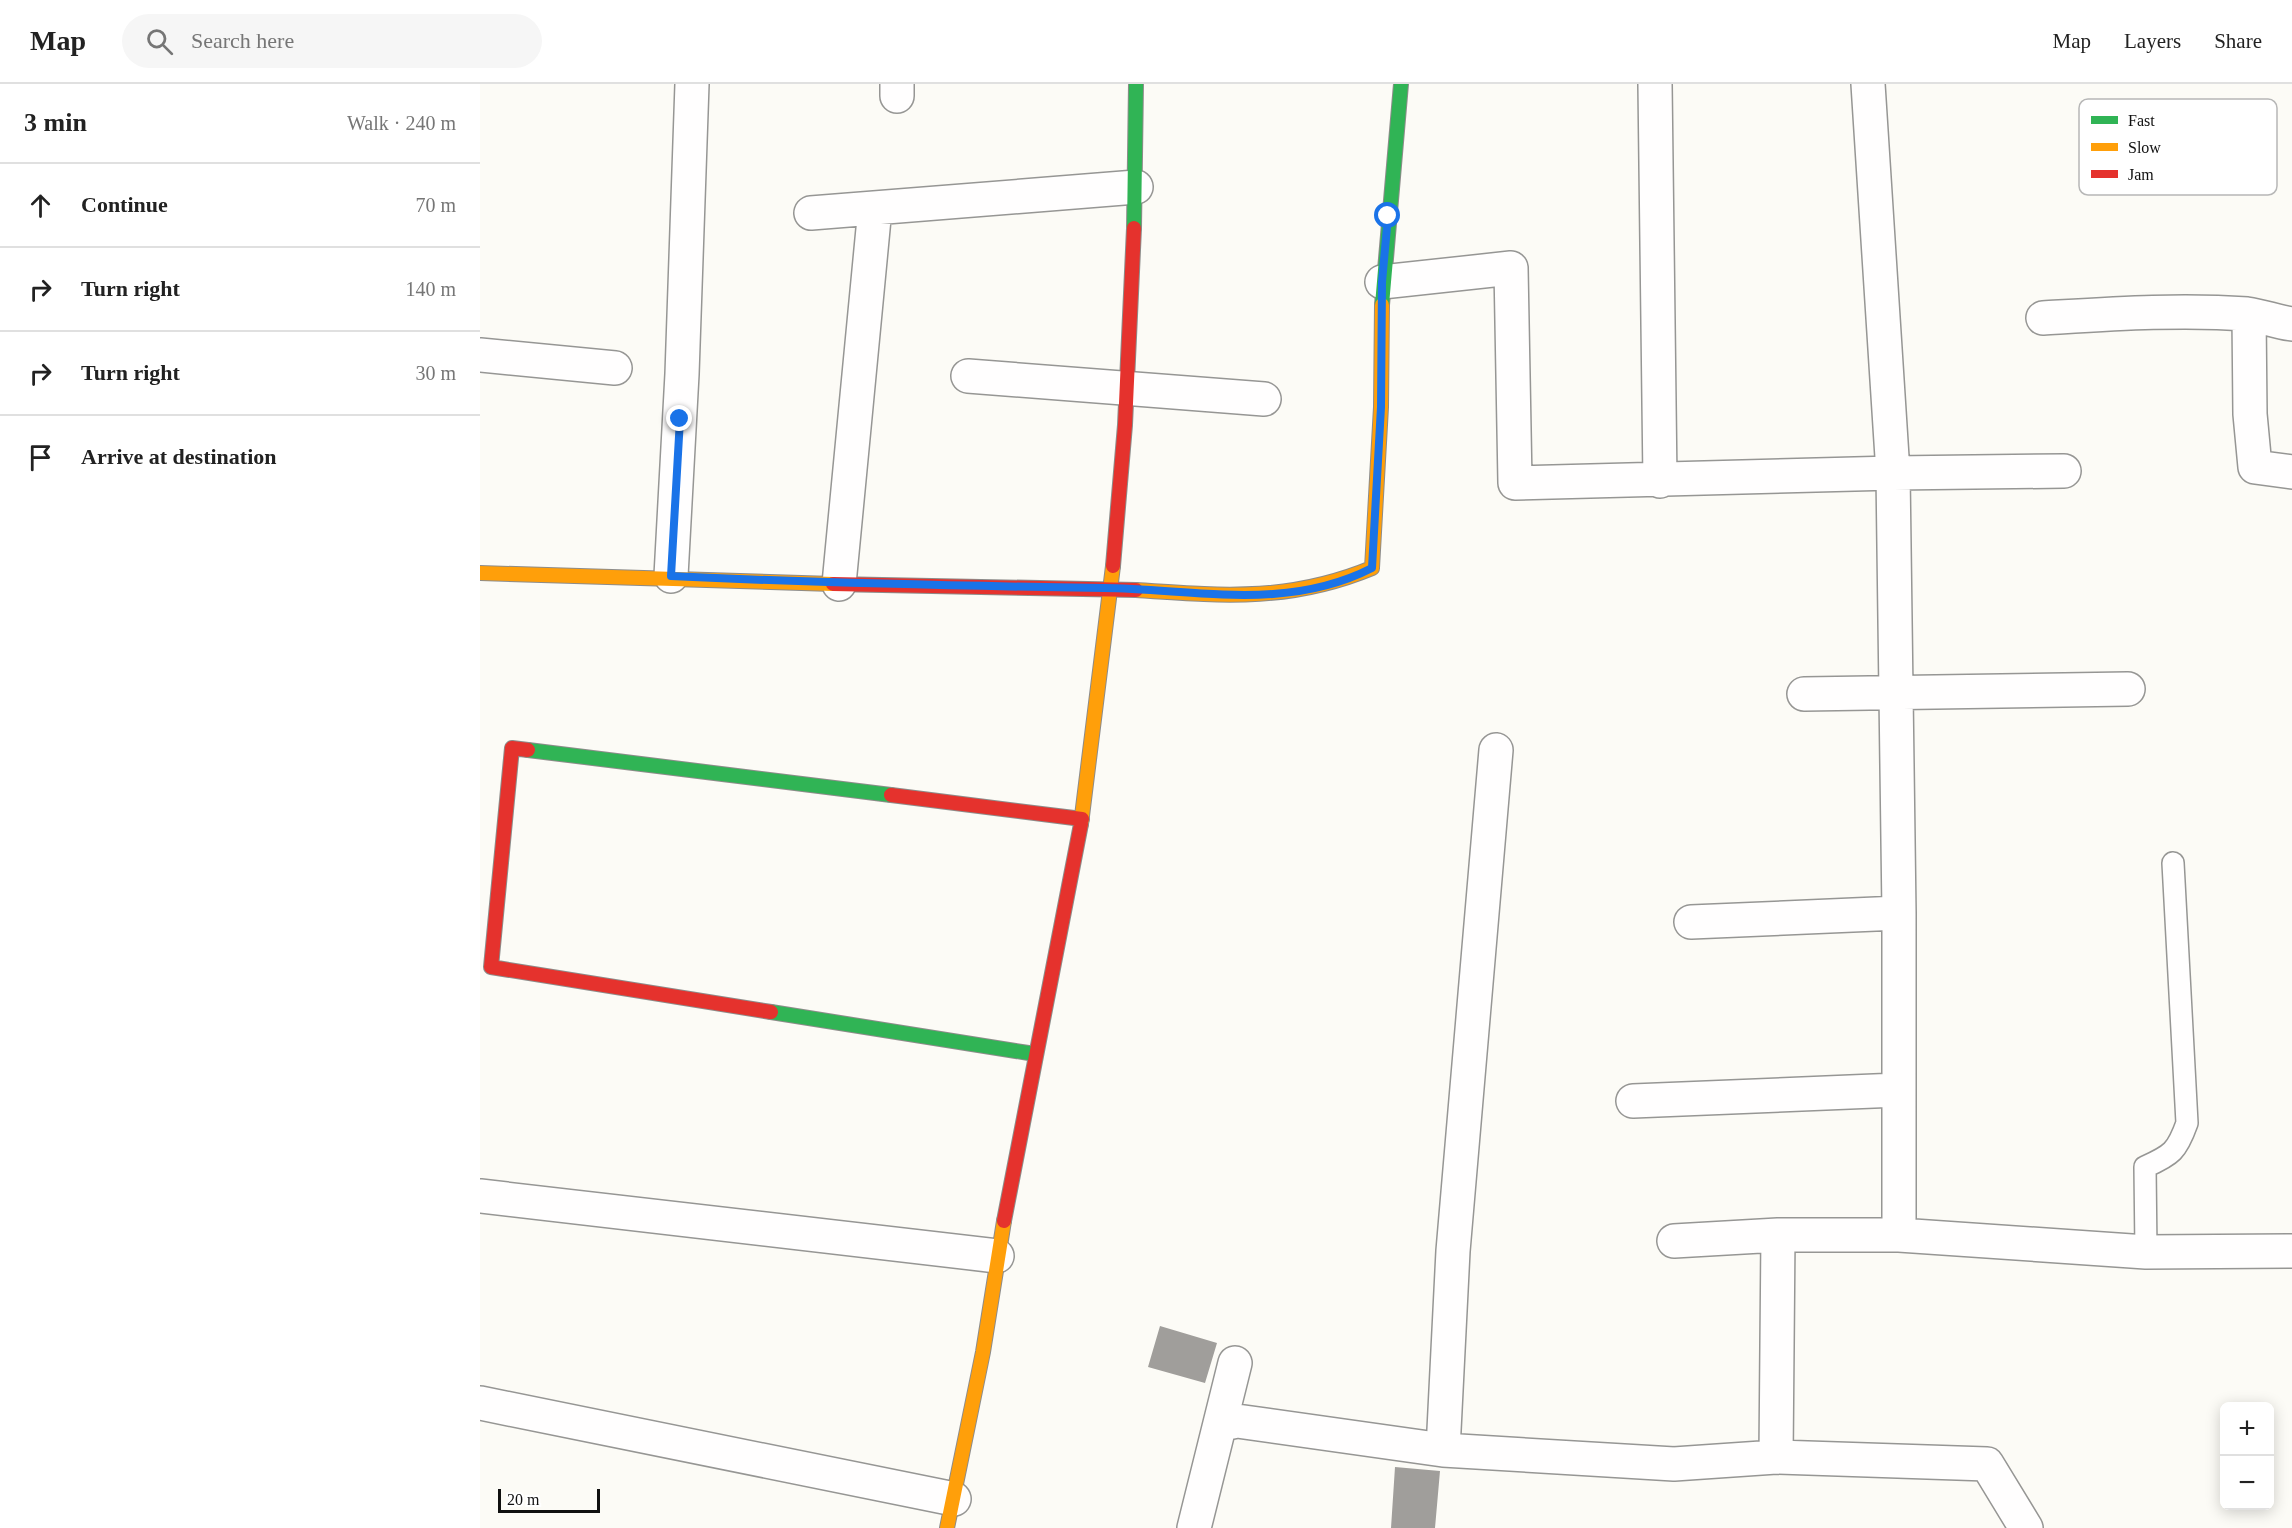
<!DOCTYPE html>
<meta charset="utf-8">
<style>
body{margin:0;font-family:"Times New Roman",serif;background:#f6f6f6;color:#222}
.controls{position:absolute;right:18px;bottom:18px;display:grid;overflow:hidden;border-radius:9px;box-shadow:0 3px 15px #0003}
.controls button{width:54px;height:54px;display:grid;place-items:center;padding:0;border:0;border-bottom:2px solid #e0e0e0;background:#fff;color:#222;font:30px sans-serif}
.scale{position:absolute;left:18px;bottom:15px;width:102px;box-sizing:border-box;padding-left:6px;border:3px solid #101010;border-top:0;font-size:16px;line-height:21px;white-space:nowrap;color:#101010;-webkit-text-stroke:4px #fff;paint-order:stroke}
.stop{position:absolute;width:18px;height:18px;margin:-14px;border:4px solid #1a73e8;border-radius:50%;background:#fff}
.stop.end{background:#1a73e8;border-color:#fff;box-shadow:0 2px 6px #0008}
.list{margin:0;padding:0;list-style:none}
h2{display:flex;justify-content:space-between;align-items:center;height:78px;margin:0;padding:0 24px;font-size:26px}
h2 small{font-size:20px;font-weight:400;color:#767676}
.list li{display:grid;grid-template-columns:39px 1fr auto;gap:18px;align-items:center;box-sizing:border-box;height:84px;padding:0 24px;border-top:2px solid #e0e0e0}
.list b{display:block;font-size:22px;white-space:nowrap}
.list em{font-size:20px;font-style:normal;color:#767676}
.icon{flex:none;width:33px;height:33px;fill:none;stroke:currentColor;stroke-width:2;stroke-linecap:round;stroke-linejoin:round}
.map{position:relative;flex:none;width:1812px;height:1444px;overflow:hidden}
header{display:flex;align-items:center;gap:36px;box-sizing:border-box;height:84px;padding:0 30px;background:#fff;border-bottom:2px solid #e0e0e0}
header strong{font-size:28px}
nav{display:flex;gap:33px;margin-inline-start:auto;font-size:21px}
.search{width:420px;height:54px;background:#f6f6f6;display:flex;align-items:center;gap:15px;box-sizing:border-box;padding:0 21px;border-radius:33px;color:#767676;font-size:22px}
main{display:flex}
aside{flex:1;background:#fff}
.map>svg:first-child{display:block}
</style>
<header>
<strong>Map</strong>
<div class="search"><svg class="icon" aria-label="search" viewBox="0 0 24 24"><circle cx="10" cy="10" r="6"/><path d="M15 15l6 6"/></svg>Search here</div>
<nav><a>Map</a><a>Layers</a><a>Share</a></nav>
</header>
<main>
<aside>
<h2>3 min<small>Walk · 240 m</small></h2>
<ul class="list">
<li><svg class="icon" aria-label="ahead" viewBox="0 0 24 24"><path d="M12 20V5M6 11l6-6 6 6"/></svg><div><b>Continue</b></div><em>70 m</em></li>
<li><svg class="icon" aria-label="right" viewBox="0 0 24 24"><path d="M7 20v-9h11M14 6l5 5-5 5"/></svg><div><b>Turn right</b></div><em>140 m</em></li>
<li><svg class="icon" aria-label="right" viewBox="0 0 24 24"><path d="M7 20v-9h11M14 6l5 5-5 5"/></svg><div><b>Turn right</b></div><em>30 m</em></li>
<li><svg class="icon" aria-label="arrive" viewBox="0 0 24 24"><path d="M6 21V4h12l-3 4 3 4H6"/></svg><div><b>Arrive at destination</b></div></li>
</ul>
</aside>
<div class="map">
<svg width="1812" height="1444" viewBox="0 0 1812 1444">
<rect width="100%" height="100%" fill="#fcfbf6"/>
<path fill="#a09e9b" d="M680,1242L737,1259L725,1299L668,1283Z
M915,1383L960,1387L955,1444H911Z"/>
<g fill="none" stroke-linecap="round" stroke-linejoin="round">
<defs>
<path id="lane" d="M1666,1168L1665,1083C1692,1071 1697,1067 1707,1039L1693,779"/>
<path id="street" d="M1175,0L1180,397
M1388,0L1413,389L1419,829V1151
M417,12V0
M331,129L656,103
M902,198L1031,184L1035,399L1413,389L1584,387
M1769,231L1770,330L1775,383L1812,388
M1563,234C1630,230 1699,225 1767,230C1782,232 1797,238 1812,240
M0,271L135,284
M488,292L784,315
M191,492L202,290L212,0
M359,500L395,124
M1324,610L1648,605
M1211,838L1419,829
M1153,1017L1418,1006
M0,1112L517,1172
M1194,1157L1298,1151H1419L1666,1168L1812,1167
M0,1319L474,1415
M742,1340L757,1337L963,1366L1194,1380L1296,1373L1507,1380L1546,1444
M963,1366L973,1167L1016,666
M1296,1373L1298,1151
M714,1444L755,1279"/>
<path id="fast" d="M654,144L656,0
M902,221L921,0
M48,666L411,711
M291,928L555,970"/>
<path id="slow" d="M0,489L353,500
M656,506C743,512 810,518 892,484L901,323L902,221
M601,740L633,482
M467,1444L503,1268L524,1137"/>
<path id="jam" d="M633,482L645,341L654,144
M353,500L656,506
M48,666L32,664L11,883L291,928
M411,711L602,735
M524,1137L601,740"/>
</defs>
<use href="#lane" stroke="#969694" stroke-width="24"/>
<use href="#street" stroke="#969694" stroke-width="36"/>
<use href="#fast" stroke="#8d8c8a" stroke-width="16"/>
<use href="#slow" stroke="#8d8c8a" stroke-width="16"/>
<use href="#jam" stroke="#8d8c8a" stroke-width="16"/>
<use href="#lane" stroke="#fffefe" stroke-width="21"/>
<use href="#street" stroke="#fffefe" stroke-width="33"/>
<use href="#fast" stroke="#30b455" stroke-width="14"/>
<use href="#slow" stroke="#ff9f0a" stroke-width="14"/>
<use href="#jam" stroke="#e5322d" stroke-width="14"/>
</g>
<g fill="none" stroke-linecap="round" stroke-linejoin="round">
<path stroke="#1a73e8" stroke-width="8" d="M200,335L191,492C335,499 479,502 624,504C715,505 806,528 892,484L901,323L902,198L908,132"/>
</g>
<rect x="1599" y="15" width="198" height="96" rx="9" fill="#fff" stroke="#b7b7b7" stroke-width="1.5"/>
<rect x="1611" y="32" width="27" height="8" fill="#30b455"/>
<rect x="1611" y="59" width="27" height="8" fill="#ff9f0a"/>
<rect x="1611" y="86" width="27" height="8" fill="#e5322d"/>
<g font-size="16" fill="#101010">
<text x="1648" y="42">Fast</text>
<text x="1648" y="69">Slow</text>
<text x="1648" y="96">Jam</text>
</g>
</svg>
<div class="controls">
<button>+</button>
<button>−</button>
</div>
<div class="scale">20 m</div>
<div class="stop" style="left:908px;top:132px"></div>
<div class="stop end" style="left:200px;top:335px"></div>
</div>
</main>
